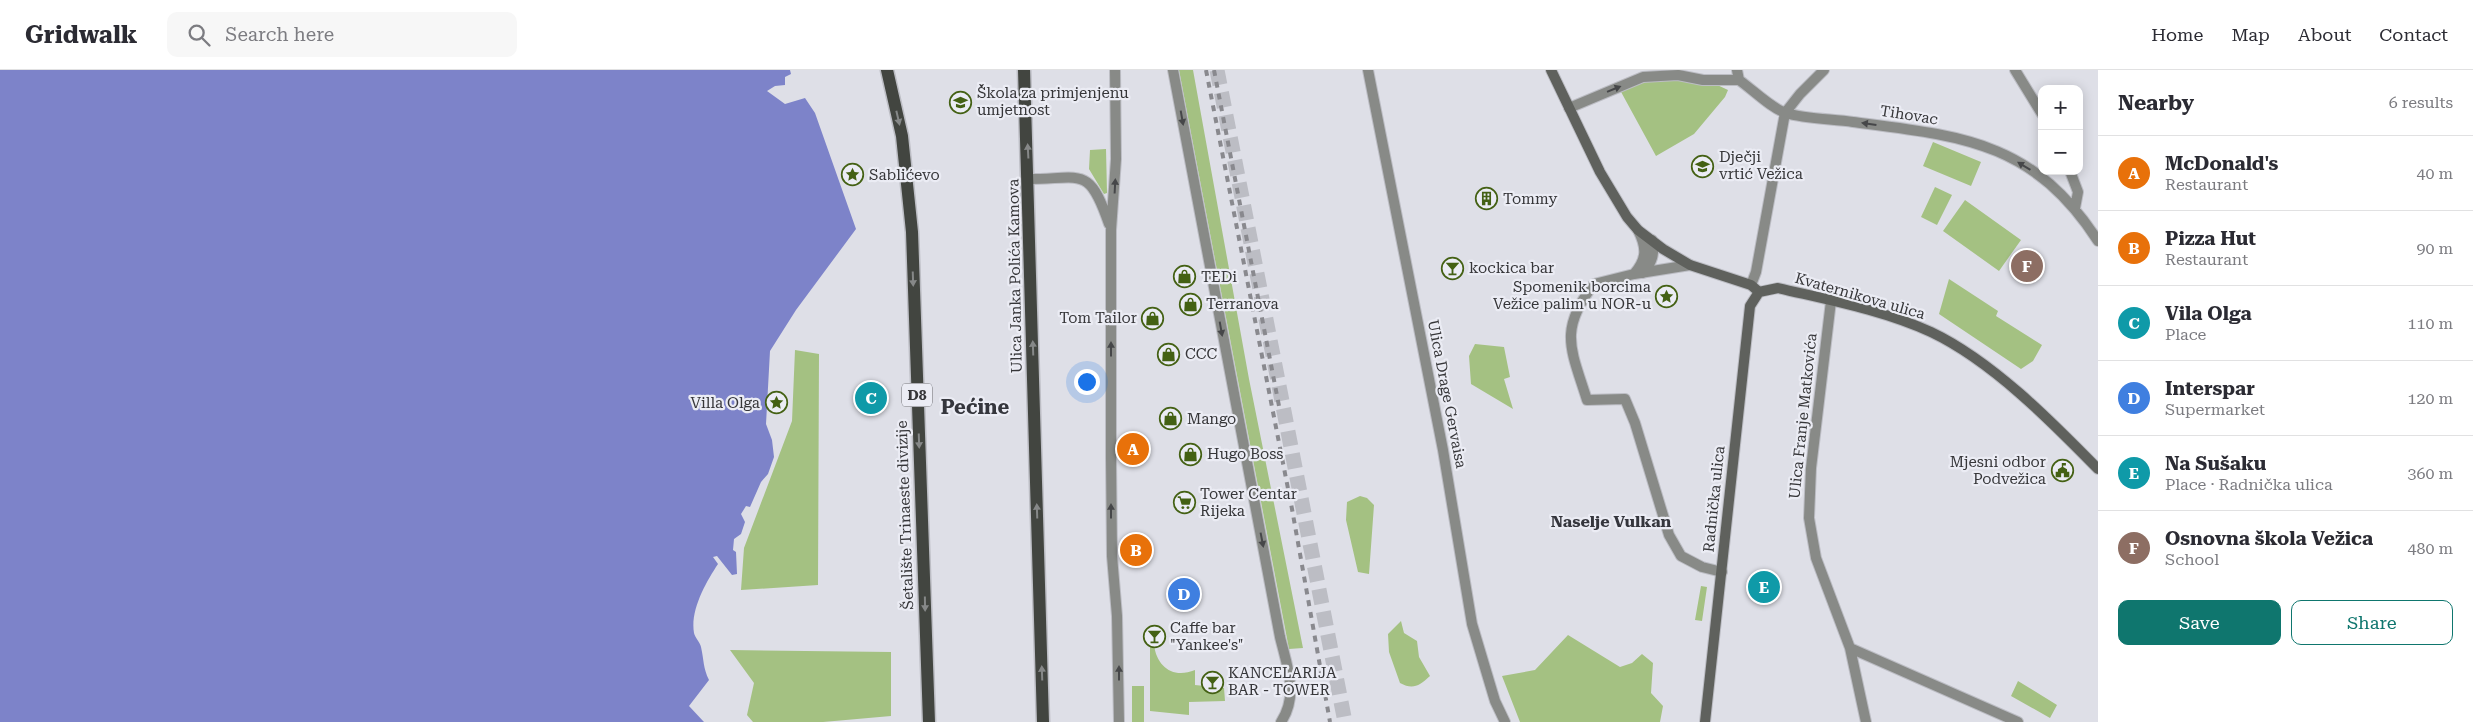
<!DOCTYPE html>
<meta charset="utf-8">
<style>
body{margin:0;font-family:"Roboto Serif",serif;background:#f7f7f7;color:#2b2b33}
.controls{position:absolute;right:15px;top:15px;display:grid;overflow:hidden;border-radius:10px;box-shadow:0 2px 12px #0003}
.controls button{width:45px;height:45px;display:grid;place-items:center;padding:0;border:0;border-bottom:1px solid #e1e1e2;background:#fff;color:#2b2b33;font:25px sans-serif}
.you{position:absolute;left:1086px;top:311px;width:18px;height:18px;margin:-12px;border:4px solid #fff;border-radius:50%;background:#1a73e8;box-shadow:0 0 0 8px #1a73e833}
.badge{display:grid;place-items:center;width:32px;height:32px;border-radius:50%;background:#0f766e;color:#fff;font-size:16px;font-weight:700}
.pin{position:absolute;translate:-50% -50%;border:2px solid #fff;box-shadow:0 1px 5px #0006}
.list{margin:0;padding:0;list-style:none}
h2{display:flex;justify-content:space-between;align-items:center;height:65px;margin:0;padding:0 20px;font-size:21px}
h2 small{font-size:16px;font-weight:400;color:#7c7c81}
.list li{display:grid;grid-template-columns:32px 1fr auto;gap:15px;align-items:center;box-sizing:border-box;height:75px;padding:0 20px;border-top:1px solid #e1e1e2}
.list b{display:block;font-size:19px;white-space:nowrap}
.list p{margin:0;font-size:16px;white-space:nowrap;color:#7c7c81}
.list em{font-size:16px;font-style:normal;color:#7c7c81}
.actions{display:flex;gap:10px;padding:15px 20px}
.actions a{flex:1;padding:11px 0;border:1px solid #0f766e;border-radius:10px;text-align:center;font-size:18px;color:#0f766e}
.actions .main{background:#0f766e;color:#fff}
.icon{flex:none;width:28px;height:28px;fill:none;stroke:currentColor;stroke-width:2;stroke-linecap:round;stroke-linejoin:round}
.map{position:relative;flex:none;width:2098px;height:652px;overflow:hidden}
header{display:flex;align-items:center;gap:30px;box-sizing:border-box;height:70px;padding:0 25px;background:#fff;border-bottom:1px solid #e1e1e2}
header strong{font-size:24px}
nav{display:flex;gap:28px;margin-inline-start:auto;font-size:18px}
.search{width:350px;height:45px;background:#f7f7f7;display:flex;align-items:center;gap:12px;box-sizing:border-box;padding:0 18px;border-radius:10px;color:#7c7c81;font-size:19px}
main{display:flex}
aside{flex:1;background:#fff}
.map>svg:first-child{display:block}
</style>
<header>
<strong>Gridwalk</strong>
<div class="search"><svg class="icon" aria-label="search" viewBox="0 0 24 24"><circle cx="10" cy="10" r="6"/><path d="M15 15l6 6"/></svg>Search here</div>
<nav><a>Home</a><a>Map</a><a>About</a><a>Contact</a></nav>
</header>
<main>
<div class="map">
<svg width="2098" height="652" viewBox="0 0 2098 652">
<rect width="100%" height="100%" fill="#dedfe7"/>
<path fill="#a4c182" d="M1179,0H1193L1249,309L1303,578L1289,579Z
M1672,9L1713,13L1728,20L1725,27L1694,64L1656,86L1620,20L1648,11Z
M1933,72L1981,92L1971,116L1923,96Z
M1106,79L1107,123L1104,124L1089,99L1090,80Z
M1935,117L1952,125L1937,155L1921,147Z
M1965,130L2021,170L1999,201L1943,161Z
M1949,209L1998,241L1996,246L2042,275L2033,291L2021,299L1939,244Z
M1475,274L1504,277L1510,307L1504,309L1513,339L1471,314L1469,286Z
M795,280L819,284L818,515L741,520L744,478L792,351Z
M1360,426L1367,428L1374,435L1369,504L1358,502L1346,450L1347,432Z
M1701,516L1707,517L1702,551L1695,550Z
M1401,551L1404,563L1417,571L1419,587L1430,606C1419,616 1413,620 1400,613L1389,582L1388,564Z
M1568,565L1620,597L1632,593L1642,584L1653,593L1651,623L1663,636L1660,652H1520L1502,606L1535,600Z
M1150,574L1154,575C1157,597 1173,609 1195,600V615L1224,618L1225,631L1189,632V645L1150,641Z
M730,580L891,582V646L823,652H753L747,645L754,613Z
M2018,611L2057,635L2050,648L2011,626Z
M1132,616H1144V652H1132Z"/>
<path fill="#7d83c9" d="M0,0H790L791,4L785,7V15L775,16L767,21L785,34L805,28L815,43L856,159L796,240L770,281L766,354L772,370L774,387L768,404L761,412L750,437L746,436L741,444L745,452L741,464L734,469L733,480L736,482L737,504L732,505L717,486L713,487L718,494C706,512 690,540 694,563C695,568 700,572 701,577C704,590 703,598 709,610L689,636L704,652H0Z"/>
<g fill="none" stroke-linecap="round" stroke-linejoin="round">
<path stroke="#bcbdc4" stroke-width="15" stroke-dasharray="15 8" stroke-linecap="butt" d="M1217,0L1345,652"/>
<defs>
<path id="street" d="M1115,0L1116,89L1111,160V387L1112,486L1117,546L1119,652
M1173,0L1280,567C1287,596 1299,625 1281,652
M1368,0L1443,380L1472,554L1495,631L1505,652
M1737,0L1739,10C1752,19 1772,39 1786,43C1805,49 1833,49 1853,52C1962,66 2033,71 2098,171
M2015,0L2042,44
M1569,38L1643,7L1678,5L1703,10H1739
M2070,101L2078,122L2075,138
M1029,109C1082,109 1089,95 1109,154
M1690,195L1634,204L1594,214C1558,260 1571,279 1587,330L1625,329L1635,353L1669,465L1681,486L1702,497L1722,502
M1643,203C1652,193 1655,184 1652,170
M1634,204C1647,189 1647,178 1638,160
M1751,215L1756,202L1785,43L1800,24L1824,0
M1831,231L1811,398L1809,448L1816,488L1850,578L1866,652
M1850,578L2018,652"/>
<path id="secondary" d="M1551,0L1600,102L1627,147L1638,160L1663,179L1690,195L1751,215L1759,222
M1705,652L1750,236L1759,222L1778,218C1829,230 1883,240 1931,262C1992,291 2051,351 2098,399"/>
<path id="primary" d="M887,0L902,66L912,162L929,652
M1024,0L1043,652"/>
</defs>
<use href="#street" stroke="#bcbdc4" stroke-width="12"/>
<use href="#secondary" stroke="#bcbdc4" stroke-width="12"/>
<use href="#primary" stroke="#bcbdc4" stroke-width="15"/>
<use href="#street" stroke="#888a87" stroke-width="10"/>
<use href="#secondary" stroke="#5f615d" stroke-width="10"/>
<use href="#primary" stroke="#424540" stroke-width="12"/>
<path stroke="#89898e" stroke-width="4" stroke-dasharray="6 6" stroke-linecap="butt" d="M1206,0L1292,439L1330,652
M1214,0L1279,336"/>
</g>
<defs><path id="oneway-solid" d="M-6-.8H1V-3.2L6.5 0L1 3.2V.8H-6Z" transform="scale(1.25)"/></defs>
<g fill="#464749">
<use href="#oneway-solid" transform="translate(1614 19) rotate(-22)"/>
<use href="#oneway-solid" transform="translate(1182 48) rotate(80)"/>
<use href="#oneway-solid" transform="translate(1869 54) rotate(-172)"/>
<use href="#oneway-solid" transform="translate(2024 96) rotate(-149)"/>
<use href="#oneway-solid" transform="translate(1115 116) rotate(-87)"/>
<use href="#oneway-solid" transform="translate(1221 259) rotate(80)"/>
<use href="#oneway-solid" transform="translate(1111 279) rotate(-90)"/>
<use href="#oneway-solid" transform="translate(1111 441) rotate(-90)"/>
<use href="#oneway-solid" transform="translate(1262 470) rotate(79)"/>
<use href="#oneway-solid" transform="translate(1119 603) rotate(-90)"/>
</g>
<g fill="#868888">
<use href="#oneway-solid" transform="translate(898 48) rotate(77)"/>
<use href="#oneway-solid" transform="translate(1028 81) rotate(-93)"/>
<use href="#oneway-solid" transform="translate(913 209) rotate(88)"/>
<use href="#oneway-solid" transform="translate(1033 278) rotate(-92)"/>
<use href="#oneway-solid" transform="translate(919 371) rotate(88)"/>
<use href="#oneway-solid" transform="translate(1037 441) rotate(-92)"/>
<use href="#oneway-solid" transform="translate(925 534) rotate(89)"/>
<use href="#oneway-solid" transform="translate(1042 603) rotate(-92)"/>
</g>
<defs>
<symbol id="school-ring" viewBox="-11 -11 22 22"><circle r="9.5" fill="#ebecf4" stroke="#446114" stroke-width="1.5"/><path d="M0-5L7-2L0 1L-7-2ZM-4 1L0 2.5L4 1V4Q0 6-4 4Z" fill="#446114"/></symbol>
<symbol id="sight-ring" viewBox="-11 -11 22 22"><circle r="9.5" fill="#ebecf4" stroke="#446114" stroke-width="1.5"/><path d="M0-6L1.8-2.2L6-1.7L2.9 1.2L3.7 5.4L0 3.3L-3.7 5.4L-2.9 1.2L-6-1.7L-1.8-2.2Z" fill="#446114"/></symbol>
<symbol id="building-ring" viewBox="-11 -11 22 22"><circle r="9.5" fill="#ebecf4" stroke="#446114" stroke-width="1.5"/><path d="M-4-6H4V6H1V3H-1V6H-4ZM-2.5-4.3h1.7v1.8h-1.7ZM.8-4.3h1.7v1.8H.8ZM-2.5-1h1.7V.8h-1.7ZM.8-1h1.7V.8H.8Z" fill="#446114"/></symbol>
<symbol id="bar-ring" viewBox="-11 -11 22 22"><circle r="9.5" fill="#ebecf4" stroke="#446114" stroke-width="1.5"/><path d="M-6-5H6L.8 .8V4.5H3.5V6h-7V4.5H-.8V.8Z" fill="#446114"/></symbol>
<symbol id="shop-ring" viewBox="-11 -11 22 22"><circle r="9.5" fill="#ebecf4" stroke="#446114" stroke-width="1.5"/><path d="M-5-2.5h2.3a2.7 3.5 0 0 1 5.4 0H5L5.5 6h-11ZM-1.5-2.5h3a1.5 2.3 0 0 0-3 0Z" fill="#446114"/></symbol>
<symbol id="civic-ring" viewBox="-11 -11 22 22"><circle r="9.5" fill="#ebecf4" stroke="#446114" stroke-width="1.5"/><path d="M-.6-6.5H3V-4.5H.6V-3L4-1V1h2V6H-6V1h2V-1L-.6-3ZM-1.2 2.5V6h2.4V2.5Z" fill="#446114"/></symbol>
<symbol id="supermarket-ring" viewBox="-11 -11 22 22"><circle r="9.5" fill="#ebecf4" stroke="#446114" stroke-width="1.5"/><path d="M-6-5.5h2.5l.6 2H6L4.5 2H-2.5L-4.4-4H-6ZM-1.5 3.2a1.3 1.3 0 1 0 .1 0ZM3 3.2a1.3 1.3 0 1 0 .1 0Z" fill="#446114"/></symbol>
</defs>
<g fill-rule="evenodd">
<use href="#school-ring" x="948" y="20" width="25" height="25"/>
<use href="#school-ring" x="1690" y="84" width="25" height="25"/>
<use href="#sight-ring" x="840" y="92" width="25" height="25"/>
<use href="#building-ring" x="1474" y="116" width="25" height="25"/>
<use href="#bar-ring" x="1440" y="186" width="25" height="25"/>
<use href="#shop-ring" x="1172" y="194" width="25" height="25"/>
<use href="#sight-ring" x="1654" y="214" width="25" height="25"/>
<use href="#shop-ring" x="1178" y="222" width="25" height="25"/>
<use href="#shop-ring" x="1140" y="236" width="25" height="25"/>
<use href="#shop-ring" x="1156" y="272" width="25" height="25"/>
<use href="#sight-ring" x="764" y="320" width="25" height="25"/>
<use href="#shop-ring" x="1158" y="336" width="25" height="25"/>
<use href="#shop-ring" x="1178" y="372" width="25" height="25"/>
<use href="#civic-ring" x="2050" y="388" width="25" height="25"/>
<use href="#supermarket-ring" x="1172" y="420" width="25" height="25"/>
<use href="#bar-ring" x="1142" y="554" width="25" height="25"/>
<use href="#bar-ring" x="1200" y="600" width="25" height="25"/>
</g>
<g text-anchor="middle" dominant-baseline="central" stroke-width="4.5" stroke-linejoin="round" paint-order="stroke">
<rect fill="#ebecf4" stroke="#6c6d71" stroke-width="1" x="902" y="313.5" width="30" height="23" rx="4"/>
<g font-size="14" font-weight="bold" fill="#363639">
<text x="917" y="325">D8</text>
</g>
<g font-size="15" fill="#363639" stroke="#ebecf4" text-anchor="start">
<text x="977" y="23">Škola za primjenjenu<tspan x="977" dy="17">umjetnost</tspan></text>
<text x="1719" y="87">Dječji<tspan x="1719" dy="17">vrtić Vežica</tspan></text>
<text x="869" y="105">Sablićevo</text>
<text x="1503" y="129">Tommy</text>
<text x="1469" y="198">kockica bar</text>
<text x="1201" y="207">TEDi</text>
<text x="1651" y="217" text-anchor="end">Spomenik borcima<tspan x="1651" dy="17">Vežice palim u NOR-u</tspan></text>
<text x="1206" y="234">Terranova</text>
<text x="1137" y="248" text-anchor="end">Tom Tailor</text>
<text x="1185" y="284">CCC</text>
<text x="760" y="333" text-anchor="end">Villa Olga</text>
<text x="1187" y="349">Mango</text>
<text x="1207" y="384">Hugo Boss</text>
<text x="2046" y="392" text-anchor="end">Mjesni odbor<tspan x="2046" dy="17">Podvežica</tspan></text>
<text x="1200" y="424">Tower Centar<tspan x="1200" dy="17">Rijeka</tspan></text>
<text x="1170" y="558">Caffe bar<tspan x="1170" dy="17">"Yankee's"</tspan></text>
<text x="1228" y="603">KANCELARIJA<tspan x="1228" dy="17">BAR - TOWER</tspan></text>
</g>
<g font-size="15" fill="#363639" stroke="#ebecf4">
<text transform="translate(1909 45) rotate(9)">Tihovac</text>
<text transform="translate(1015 206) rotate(-91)">Ulica Janka Polića Kamova</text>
<text transform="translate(1860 226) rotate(16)">Kvaternikova ulica</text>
<text transform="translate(1447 324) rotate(79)">Ulica Drage Gervaisa</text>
<text transform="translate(1803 346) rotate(-84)">Ulica Franje Matkovića</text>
<text transform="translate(1714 429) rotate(-84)">Radnička ulica</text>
<text transform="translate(905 445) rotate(-92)">Šetalište Trinaeste divizije</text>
</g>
<g font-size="16" font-weight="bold" fill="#35363d" stroke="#ebecf4">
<text x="1611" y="451">Naselje Vulkan</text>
</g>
<g font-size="20" font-weight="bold" fill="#35363d" stroke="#ebecf4">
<text x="975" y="337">Pećine</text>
</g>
</g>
</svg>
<div class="controls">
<button>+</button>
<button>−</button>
</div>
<div class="you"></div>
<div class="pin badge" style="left:1133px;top:379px;background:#e8710a">A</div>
<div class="pin badge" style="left:1136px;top:480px;background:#e8710a">B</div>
<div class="pin badge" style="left:871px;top:328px;background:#0f9aa8">C</div>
<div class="pin badge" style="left:1184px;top:524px;background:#3f7fe0">D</div>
<div class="pin badge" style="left:1764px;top:517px;background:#0f9aa8">E</div>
<div class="pin badge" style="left:2027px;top:196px;background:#8d6e63">F</div>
</div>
<aside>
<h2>Nearby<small>6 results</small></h2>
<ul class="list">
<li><span class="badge" style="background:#e8710a">A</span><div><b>McDonald's</b><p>Restaurant</p></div><em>40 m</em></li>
<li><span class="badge" style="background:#e8710a">B</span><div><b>Pizza Hut</b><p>Restaurant</p></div><em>90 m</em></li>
<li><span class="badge" style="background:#0f9aa8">C</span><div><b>Vila Olga</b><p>Place</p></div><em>110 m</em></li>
<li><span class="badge" style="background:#3f7fe0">D</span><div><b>Interspar</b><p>Supermarket</p></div><em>120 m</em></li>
<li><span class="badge" style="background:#0f9aa8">E</span><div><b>Na Sušaku</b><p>Place · Radnička ulica</p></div><em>360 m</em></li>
<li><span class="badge" style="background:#8d6e63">F</span><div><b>Osnovna škola Vežica</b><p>School</p></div><em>480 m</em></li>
</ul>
<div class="actions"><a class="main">Save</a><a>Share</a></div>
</aside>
</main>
